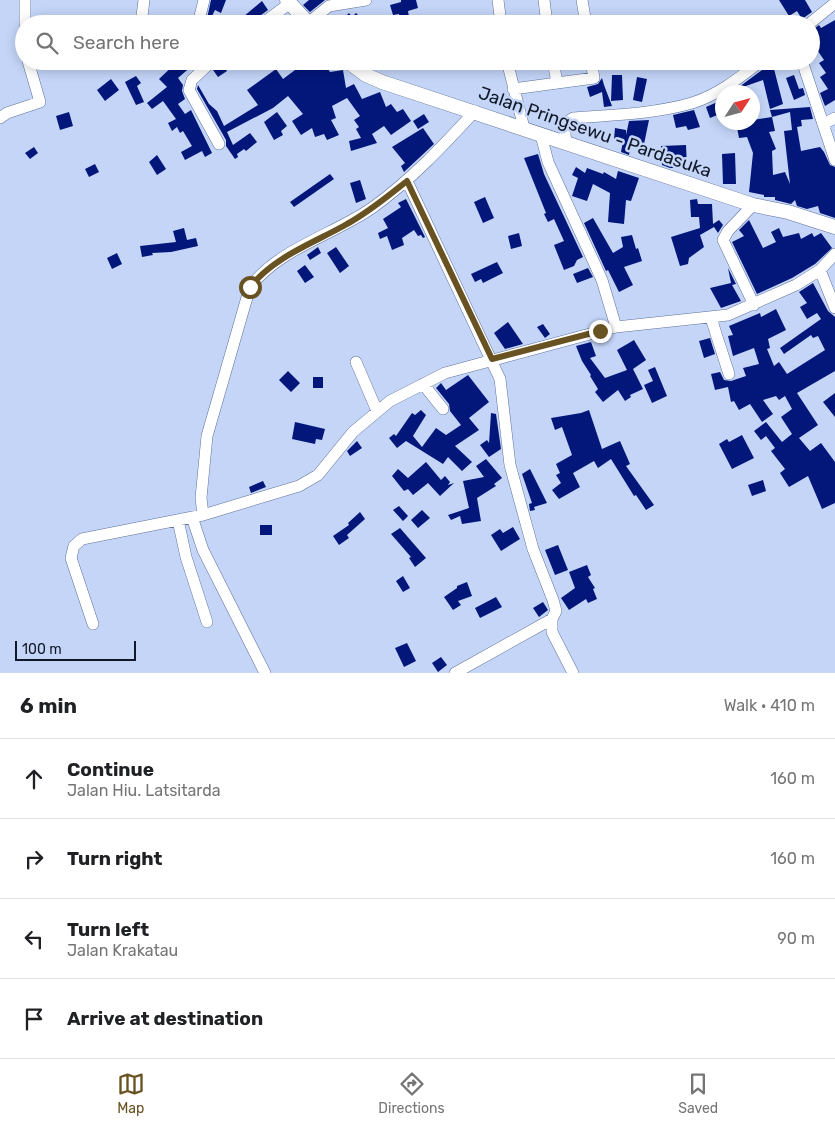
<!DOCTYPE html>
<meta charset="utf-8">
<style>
body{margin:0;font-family:Rubik,sans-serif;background:#f2f2f2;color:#202124}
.compass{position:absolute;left:715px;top:85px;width:45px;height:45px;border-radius:50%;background:#fff;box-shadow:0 2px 12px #0003;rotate:54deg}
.scale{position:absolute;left:15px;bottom:12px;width:121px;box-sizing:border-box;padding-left:5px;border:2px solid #111827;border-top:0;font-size:14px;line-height:18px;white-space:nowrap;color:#111827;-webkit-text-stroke:4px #c4d5f8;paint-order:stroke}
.stop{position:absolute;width:15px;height:15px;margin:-11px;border:4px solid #685221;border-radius:50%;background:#fff}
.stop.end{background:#685221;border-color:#fff;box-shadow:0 1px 5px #0008}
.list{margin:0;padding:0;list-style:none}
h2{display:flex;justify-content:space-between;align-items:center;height:65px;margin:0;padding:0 20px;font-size:21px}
h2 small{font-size:16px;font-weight:400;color:#757577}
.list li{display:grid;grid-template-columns:32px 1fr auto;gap:15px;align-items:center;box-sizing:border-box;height:80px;padding:0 20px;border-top:1px solid #e0e0e0}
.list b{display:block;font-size:19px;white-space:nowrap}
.list p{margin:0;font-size:16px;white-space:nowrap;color:#757577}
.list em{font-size:16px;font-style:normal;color:#757577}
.icon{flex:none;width:28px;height:28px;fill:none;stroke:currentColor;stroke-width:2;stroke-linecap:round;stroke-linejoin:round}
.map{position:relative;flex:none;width:835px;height:673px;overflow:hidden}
.search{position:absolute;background:#fff;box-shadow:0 2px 12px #0003;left:15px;right:15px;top:15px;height:55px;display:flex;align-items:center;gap:12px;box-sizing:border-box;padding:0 18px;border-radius:28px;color:#757577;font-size:19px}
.sheet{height:385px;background:#fff}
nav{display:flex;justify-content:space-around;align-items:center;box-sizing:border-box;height:70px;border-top:1px solid #e0e0e0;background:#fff;font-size:14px;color:#757577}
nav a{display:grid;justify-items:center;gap:2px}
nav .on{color:#685221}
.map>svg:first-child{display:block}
</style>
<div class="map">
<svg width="835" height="673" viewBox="0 0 835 673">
<rect width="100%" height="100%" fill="#c4d5f8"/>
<path fill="#03177b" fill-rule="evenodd" d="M211,0H226L221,13L215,10L208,24L206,23Z
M309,0H325L310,12L303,5Z
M401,0H416L418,8L408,11L409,17L400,18L399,14L393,15L390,5L401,2Z
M779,0H805L812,12L802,19L797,11L789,16Z
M262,1L268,10L257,18L255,24H249L243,17Z
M349,13L352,17L356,13L362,19L359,24H337Z
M835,20V100L825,106L820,93L828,89L820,77L826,73L819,63L824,60L811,41V31L819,25L821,28Z
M178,61H190L193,65L178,78L183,85L182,91L185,99L178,104L185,114L191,110L212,153L205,157L202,151L185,160L181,152L192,146L183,131L180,133L177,127L172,131L168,123L176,119L163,101L152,109L147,103L167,87L159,79Z
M220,61L227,71L218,77L213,70Z
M288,61H323L330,72L343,70L346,88L354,84L362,99L380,92L386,107L391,104L397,112L403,109L411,121L391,135L384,126L372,134L377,143L351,151L349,141L361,138L356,129L359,127L354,120L360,116L347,98L332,106L336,118L331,120L339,135L327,140L324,134L315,137L312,128L301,135L292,121L303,114L288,96L273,108L227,132L233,145L250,133L257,142L246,151L244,149L237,154L238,157L235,159L226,146V140L197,89L198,85L209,104L217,111L224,126L258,105L247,90L276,69L283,79L295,70Z
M768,61H772L783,104L770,109L763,80L743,87L745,90L741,92H737L735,90L766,67Z
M612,75H622L623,100L611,101Z
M794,75L799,89L803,88L805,95L794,100L786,78Z
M136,76L141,83L137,86L144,102L136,105L125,82Z
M637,77L647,79L642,102L633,100Z
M602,78L604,85L612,106L604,107L602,92L590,97L587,87L598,84Z
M111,79L119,90L105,101L97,90Z
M722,100V113L710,118L706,107Z
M810,107L813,119L801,120L802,126L797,127L801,151L820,147L824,152L830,165L835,167V218L820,213L818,206L807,209L797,206L795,200L791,204L775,200V197H764V195L749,192L753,153L747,137L739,138L736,122H752V120L772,117L770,110ZM790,112L792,130L784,131L790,184L785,172L773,175L772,151L776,149L769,132L775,131L772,117Z
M694,110L700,127L688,130L686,126L676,128L673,115Z
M69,112L73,126L60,130L56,116Z
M277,112L287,126L281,131L283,135L274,140L264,122Z
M424,114L429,122L418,129L413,121Z
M649,120L643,149L631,146L629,155L621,152L623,141L614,139L615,128L626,130V135L629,121Z
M423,128L434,144L404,172L401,166L405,163L392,147Z
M686,145L687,168H670L662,165L661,146Z
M34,147L38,153L30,159L25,153Z
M735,153L736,184H723L722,154Z
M538,154L544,174L583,257L577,260L574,266L564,270L554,245L564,241L554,219L548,222L544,214L546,213L524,158Z
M157,155L166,169L157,175L149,162Z
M95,164L99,172L89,177L85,169Z
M576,167L585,173L587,168L603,174L604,172L616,179L618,171L639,178L631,201L626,200L624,224L608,222L610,193L593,184L587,201L572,196L578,178L572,175Z
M330,174L334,179L294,207L290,202Z
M360,180L366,199L356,203L350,183Z
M485,197L494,218L483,223L474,202Z
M406,199L425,237L423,238L421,235L418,236L414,230L402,238L404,245L392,250L387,236L380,239L378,233L388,228L383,219L401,207L398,203Z
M697,199L698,204H712L713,224L719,220L723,225L718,233L714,227L700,235L704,247L689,258L688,264L680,266L671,237L700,228L699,217H691L690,200Z
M593,218L613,253L623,247L621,237L632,235L636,249L638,248L642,261L624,267L633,285L619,292L608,270L606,271L584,223Z
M749,220L763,248L776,242L771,232L779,228L783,237L799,233L801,239L812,233L814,237L821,233L832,248L815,264L792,278L757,294L732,242L744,236L739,230Z
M184,228L187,240L196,238L198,246L171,252L152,253L153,255L142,257L140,246L176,242L173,231Z
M519,233L522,246L511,249L508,236Z
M318,247L321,253L310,260L307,255Z
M336,247L349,266L340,273L327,253Z
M117,253L122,264L112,269L107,258Z
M497,262L503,273L483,283L481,279L475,282L471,274Z
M305,265L314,277L305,283L297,271Z
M588,268L593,277L577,283L573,274Z
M728,268L736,284L732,285L741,301L721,308L710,288L731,283Z
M813,283L828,311L835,317V371L797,393L818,425L799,438L810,451L821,443L835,462V503L822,509L808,476L789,487L780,473L785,469L771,451L775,448L766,436L761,440L754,431L766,422L782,442L792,434L781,417L792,409L785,396L779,400L776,396L763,400L773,414L762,422L750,404L739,410L734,401L731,402L728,387L715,390L711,374L720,372L724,380L731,381L746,376L743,368L759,364L754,348L733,356L728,336L733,335L729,326L760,313L761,317L776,309L786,330L768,339L770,348L767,349L774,366L779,362L787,374L825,350L818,336L813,338L811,335L784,354L780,348L821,319L817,313L807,319L800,307L807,303L799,292Z
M508,322L523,344L505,349L494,333Z
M543,324L550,334L545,338L537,327Z
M710,338L715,354L704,358L699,341Z
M634,340L646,360L633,369L643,389L630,395L631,397L625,401L618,390L603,402L595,392L598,389L590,376L591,375L582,361L576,346L591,342L596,356L590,358L605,378L627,370L617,350Z
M655,367L667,396L652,403L644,385L653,381L648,370Z
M288,371L300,383L291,392L279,380Z
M468,375L489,402L469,418L479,430L455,446L472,462L462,471L448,457L443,464L406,441L397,448L389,438L394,434L396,436L412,413L415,415L421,410L426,415L413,436L422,447L436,428L446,435L461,425L450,411L449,404L436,388L441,383L446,390Z
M313,377H323V388H313Z
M835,393V417L823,402Z
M589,410L602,449L620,441L630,464L626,466L654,505L646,510L636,495L634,496L611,459L598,468L594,461L573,473L580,487L559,499L552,490L561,483L556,475L560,473L556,464L572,455L562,427L555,430L551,418L581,413Z
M491,413L496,414L501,449L489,457L480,445L487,440L489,443Z
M295,422L325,429L322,440L316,439L315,444L292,439Z
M742,435L754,458L732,469L719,444L727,439L729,442Z
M357,441L362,448L350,456L347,451Z
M486,459L502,478L494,484L496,486L477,498L481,521L462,524L460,516L451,520L448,515L469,508L463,481L484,477L476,466Z
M426,462L441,480L445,476L450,482L448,485L454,483L440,496L428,483L413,495L408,489L404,491L392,476L398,469L408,478Z
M530,469L547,503L534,507L535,510L530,511L529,504L532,503L522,474Z
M763,480L766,491L752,496L748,485Z
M263,481L266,487L251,493L249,487Z
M399,506L408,516L403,521L393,510Z
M422,510L430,518L418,528L411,520Z
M360,512L365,519L347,535L349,538L339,545L333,536L349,525L348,523Z
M260,525H272V535H260Z
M513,527L520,539L501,551L491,535L500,529L503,533Z
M400,528L426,558L415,567L409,558L411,557L391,534Z
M558,545L568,570L555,575L545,550Z
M587,565L591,575L588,577L595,588L593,589L597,599L588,603L586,599L569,610L561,598L575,588L569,572Z
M403,576L410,588L403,592L396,581Z
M467,582L472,596L458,601L461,605L453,610L444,597L457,588V586Z
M496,597L502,607L480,618L475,608Z
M543,602L548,610L539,617L533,608Z
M407,643L416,661L404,667L395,648Z
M441,657L447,665L438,672L432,663Z"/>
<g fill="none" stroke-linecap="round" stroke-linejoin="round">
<defs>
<path id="minor" d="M498,0L501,24
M544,0L547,24
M582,0L586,24
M308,23L329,6L366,0
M25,24V0
M141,24L144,0
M198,24L204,0
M262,24L290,3
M809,24L835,3
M212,61L192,80L189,90L219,144
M507,61L524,128
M553,61L557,83
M802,61L835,160
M513,89L594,78L591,61
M0,118L7,113L40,102L28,61
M823,124L835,118
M541,135L548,162L602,280L616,327
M566,143C565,132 562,124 573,118C612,115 654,114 692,103C718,95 739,78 761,61
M407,181L500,379L510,465L533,549L553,600L556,611L552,619V632L573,673
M753,205L728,231L723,240L754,305
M820,270L835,308
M711,318L729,374
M356,362L377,411
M423,384L443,409
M203,515L201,498L207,436L250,287C280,248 333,235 372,208C411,180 443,146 475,111
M192,517L203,550L265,673
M178,520L186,557L207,622
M93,624L71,558L74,546L82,539L203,515L299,486L318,475L353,432L390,401L445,373L616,327L728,315L796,285L820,270L835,254
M455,673L552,619"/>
<path id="major" d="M287,0L309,24
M347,61L366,75L382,82L753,205L788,212L835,227"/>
</defs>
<use href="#minor" stroke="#5f7299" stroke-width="12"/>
<use href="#major" stroke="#5f7299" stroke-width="15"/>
<use href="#minor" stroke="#fff" stroke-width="11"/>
<use href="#major" stroke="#fff" stroke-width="14"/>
</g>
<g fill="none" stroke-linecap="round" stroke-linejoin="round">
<path stroke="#685221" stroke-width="6" d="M250,287C275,256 314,243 347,224C369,212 388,196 407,181L492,359L600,331"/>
</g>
<g text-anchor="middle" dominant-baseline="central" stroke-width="5" stroke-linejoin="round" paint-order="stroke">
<g font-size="18" fill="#111827" stroke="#c4d5f8">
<text transform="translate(595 132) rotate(19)">Jalan Pringsewu - Pardasuka</text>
</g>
</g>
</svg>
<svg class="compass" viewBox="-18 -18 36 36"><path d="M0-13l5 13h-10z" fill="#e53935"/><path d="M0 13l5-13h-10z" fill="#757577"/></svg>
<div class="scale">100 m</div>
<div class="stop" style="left:250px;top:287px"></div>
<div class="stop end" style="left:600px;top:331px"></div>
<div class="search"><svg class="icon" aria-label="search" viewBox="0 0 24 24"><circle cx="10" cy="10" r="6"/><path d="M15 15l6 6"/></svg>Search here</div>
</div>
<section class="sheet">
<h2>6 min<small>Walk · 410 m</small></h2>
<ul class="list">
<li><svg class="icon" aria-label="ahead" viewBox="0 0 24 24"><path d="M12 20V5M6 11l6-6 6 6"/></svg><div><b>Continue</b><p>Jalan Hiu. Latsitarda</p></div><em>160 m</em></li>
<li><svg class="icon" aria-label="right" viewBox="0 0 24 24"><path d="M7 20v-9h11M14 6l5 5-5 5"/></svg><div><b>Turn right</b></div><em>160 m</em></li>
<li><svg class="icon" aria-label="left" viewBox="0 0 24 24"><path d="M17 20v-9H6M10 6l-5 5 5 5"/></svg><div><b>Turn left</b><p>Jalan Krakatau</p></div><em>90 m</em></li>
<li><svg class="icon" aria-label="arrive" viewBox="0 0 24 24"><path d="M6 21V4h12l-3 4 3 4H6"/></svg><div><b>Arrive at destination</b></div></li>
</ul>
</section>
<nav>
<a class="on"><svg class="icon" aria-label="map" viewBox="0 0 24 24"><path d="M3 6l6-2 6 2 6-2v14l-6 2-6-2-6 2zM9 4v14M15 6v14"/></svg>Map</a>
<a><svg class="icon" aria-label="directions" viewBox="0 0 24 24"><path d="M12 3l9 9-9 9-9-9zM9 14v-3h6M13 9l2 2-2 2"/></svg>Directions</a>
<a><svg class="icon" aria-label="saved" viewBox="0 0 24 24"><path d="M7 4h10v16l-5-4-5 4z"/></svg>Saved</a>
</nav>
